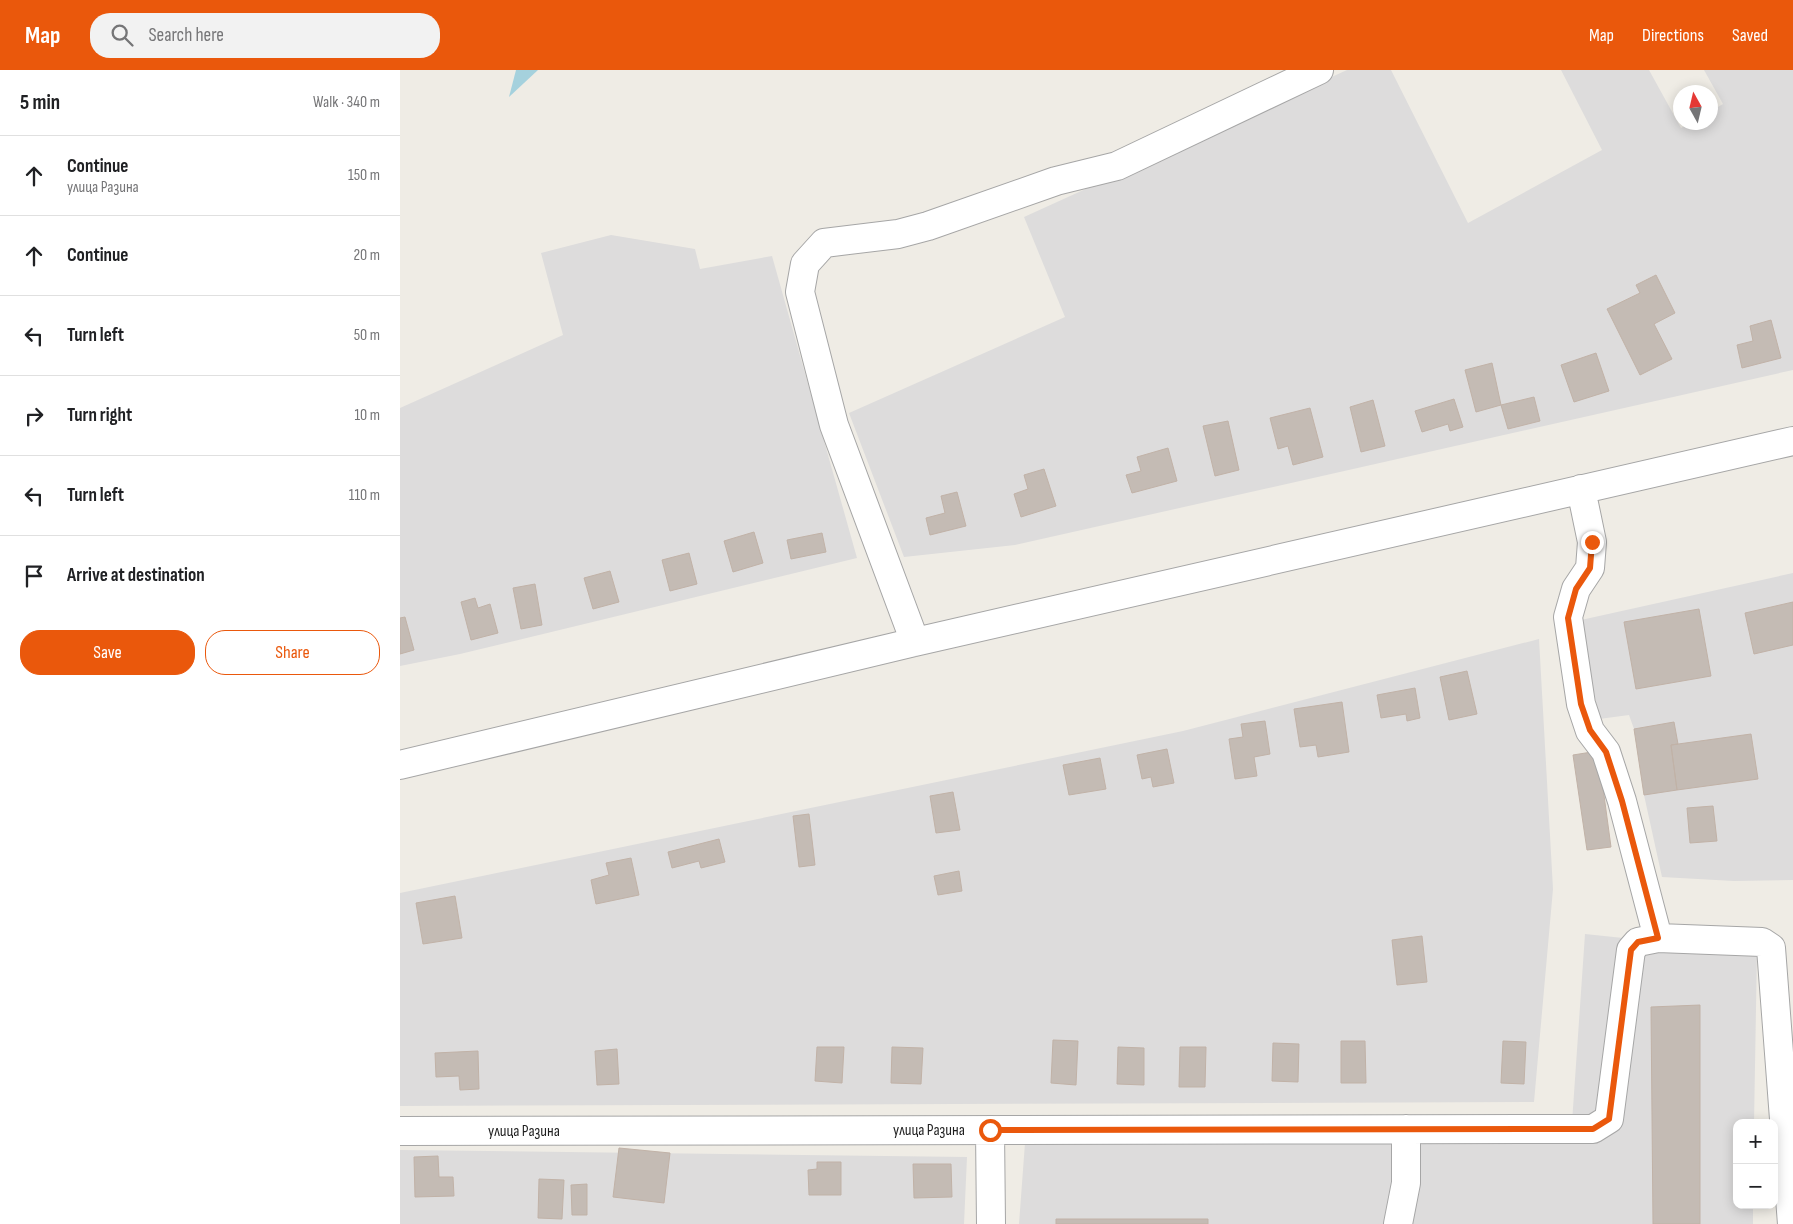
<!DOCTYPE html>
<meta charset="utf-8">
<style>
body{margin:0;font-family:"Sofia Sans Condensed",sans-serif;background:#f2f2f2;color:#202124}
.controls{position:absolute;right:15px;bottom:15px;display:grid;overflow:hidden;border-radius:10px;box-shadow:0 2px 12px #0003}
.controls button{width:45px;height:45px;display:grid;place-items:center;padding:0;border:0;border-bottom:1px solid #e0e0e0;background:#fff;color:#202124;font:25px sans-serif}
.compass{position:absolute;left:1273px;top:15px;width:45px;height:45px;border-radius:50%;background:#fff;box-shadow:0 2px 12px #0003;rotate:352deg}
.stop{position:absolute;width:15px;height:15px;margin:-11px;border:4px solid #ea580c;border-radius:50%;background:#fff}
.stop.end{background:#ea580c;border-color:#fff;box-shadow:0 1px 5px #0008}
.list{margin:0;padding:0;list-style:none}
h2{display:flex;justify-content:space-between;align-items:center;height:65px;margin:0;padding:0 20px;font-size:21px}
h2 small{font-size:16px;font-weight:400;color:#757577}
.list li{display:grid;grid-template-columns:32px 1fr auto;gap:15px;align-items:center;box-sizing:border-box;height:80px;padding:0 20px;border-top:1px solid #e0e0e0}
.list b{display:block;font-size:19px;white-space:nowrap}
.list p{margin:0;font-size:16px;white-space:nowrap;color:#757577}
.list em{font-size:16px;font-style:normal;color:#757577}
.actions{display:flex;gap:10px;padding:15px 20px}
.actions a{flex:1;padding:11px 0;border:1px solid #ea580c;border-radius:20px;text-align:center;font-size:18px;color:#ea580c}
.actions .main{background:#ea580c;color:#fff}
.icon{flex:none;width:28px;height:28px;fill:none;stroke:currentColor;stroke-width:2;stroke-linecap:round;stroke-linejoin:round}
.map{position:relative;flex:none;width:1393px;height:1154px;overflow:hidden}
header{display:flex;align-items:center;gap:30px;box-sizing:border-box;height:70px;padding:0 25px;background:#ea580c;color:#fff}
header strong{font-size:24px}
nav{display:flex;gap:28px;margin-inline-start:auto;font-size:18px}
.search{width:350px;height:45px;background:#f2f2f2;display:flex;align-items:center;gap:12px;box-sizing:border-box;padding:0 18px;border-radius:20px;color:#757577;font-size:19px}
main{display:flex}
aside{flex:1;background:#fff}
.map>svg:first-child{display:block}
</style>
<header>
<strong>Map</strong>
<div class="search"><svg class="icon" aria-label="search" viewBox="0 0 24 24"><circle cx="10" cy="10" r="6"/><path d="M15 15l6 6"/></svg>Search here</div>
<nav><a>Map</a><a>Directions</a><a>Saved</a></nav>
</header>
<main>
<aside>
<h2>5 min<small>Walk · 340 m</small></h2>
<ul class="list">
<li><svg class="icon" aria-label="ahead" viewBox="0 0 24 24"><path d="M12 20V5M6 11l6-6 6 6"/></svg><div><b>Continue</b><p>улица Разина</p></div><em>150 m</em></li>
<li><svg class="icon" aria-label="ahead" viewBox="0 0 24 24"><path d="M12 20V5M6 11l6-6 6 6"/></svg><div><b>Continue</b></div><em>20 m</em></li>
<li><svg class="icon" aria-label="left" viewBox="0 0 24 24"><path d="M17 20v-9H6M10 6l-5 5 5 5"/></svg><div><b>Turn left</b></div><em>50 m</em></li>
<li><svg class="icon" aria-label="right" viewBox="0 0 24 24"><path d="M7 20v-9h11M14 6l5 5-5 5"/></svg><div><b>Turn right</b></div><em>10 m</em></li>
<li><svg class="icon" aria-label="left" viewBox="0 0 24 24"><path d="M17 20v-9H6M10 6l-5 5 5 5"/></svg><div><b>Turn left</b></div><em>110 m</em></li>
<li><svg class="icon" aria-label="arrive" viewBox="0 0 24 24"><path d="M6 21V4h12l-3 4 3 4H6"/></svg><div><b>Arrive at destination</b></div></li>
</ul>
<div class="actions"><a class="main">Save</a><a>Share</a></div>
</aside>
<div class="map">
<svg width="1393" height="1154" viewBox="0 0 1393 1154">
<rect width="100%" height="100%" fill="#efece5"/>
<path fill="#dddcdc" d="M947,0H991L1068,153L1202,80L1161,0H1249L1281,58L1291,53L1310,52L1311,41L1323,34L1304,0H1393V300L615,475L504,487L449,343L665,247L624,147Z
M211,165L295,179L300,199L372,186L457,488L60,584L0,596V338L163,265L141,183Z
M1393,503V810L1334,811L1262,807L1244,725L1234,659L1229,645L1199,649L1181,550Z
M1139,569L1153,819L1134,1032L0,1036V823L783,661Z
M1185,864L1357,882L1354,1053H1337V1135H1353V1154H619L625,1073L1171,1067Z
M0,1080L567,1087L564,1154H0Z"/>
<path fill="#a5d1dd" d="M116,0H138L109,27Z"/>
<path fill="#c4bbb4" stroke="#c1b2a7" d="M1256,205L1275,243L1254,254L1272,289L1240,305L1207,239L1240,223L1236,215Z
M1371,250L1381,288L1342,298L1337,275L1353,271L1350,256Z
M1196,283L1209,321L1174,332L1161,295Z
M1092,293L1101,335L1076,342L1065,300Z
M1134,327L1140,351L1108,359L1101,335Z
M1054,329L1063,357L1050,361L1048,354L1022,362L1015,341Z
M973,330L985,376L961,382L950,337Z
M910,338L923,387L893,395L888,376L878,379L870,348Z
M828,351L839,400L815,406L803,356Z
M768,378L777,411L732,423L726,405L741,401L737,387Z
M644,399L656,436L621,447L614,424L628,419L624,405Z
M557,422L566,456L530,465L526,448L545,443L541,426Z
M354,462L363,493L333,502L324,471Z
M422,463L426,482L391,489L387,470Z
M289,483L297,514L270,521L262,490Z
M210,501L219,532L193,539L184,508Z
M135,514L142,555L121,559L113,518Z
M75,528L78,538L90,534L98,563L71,570L61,532Z
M1393,532V575L1354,584L1345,543Z
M1299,539L1311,606L1236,619L1224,552Z
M5,547L14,580L0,584V548Z
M1067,601L1077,644L1049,650L1040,607Z
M1015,618L1020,648L1007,651L1006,644L981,648L977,625Z
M942,632L949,682L918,687L916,675L900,677L894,639Z
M865,651L870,684L854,687L857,706L835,709L829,669L843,667L841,654Z
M1274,652L1278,674L1271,675L1277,720L1244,725L1234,659Z
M1351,664L1358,709L1277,720L1271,675Z
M767,679L774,713L753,717L751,707L742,709L737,685Z
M1198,681L1211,777L1187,780L1173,685Z
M700,688L706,719L669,725L663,695Z
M553,722L560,760L536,763L530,726Z
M1313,736L1317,771L1290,773L1287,738Z
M409,744L415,795L399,797L393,746Z
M319,769L325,792L301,798L299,791L272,798L268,782Z
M231,788L239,825L196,834L191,810L209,805L206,793Z
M559,801L562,821L538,825L534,806Z
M55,826L62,868L23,874L16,833Z
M1022,866L1027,912L997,915L992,870Z
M1300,935V1154H1253L1251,937Z
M653,970L678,971L676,1015L651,1013Z
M941,971H965L966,1013H941Z
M1103,971L1126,972L1124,1014L1101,1013Z
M873,973L899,974L898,1012L872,1011Z
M417,977H444L442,1013L415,1011Z
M492,977L523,978L521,1014L491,1013Z
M718,977L744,978V1015L717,1014Z
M780,977H806L805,1017H779Z
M217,979L219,1014L197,1015L195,981Z
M78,981L79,1019L60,1020L59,1006L36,1007L35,983Z
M219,1078L270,1083L264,1133L213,1127Z
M38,1086L39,1107H53L54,1126L15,1127L14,1087Z
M417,1092H441V1125H409L408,1100L417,1099Z
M513,1094H551L552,1127L514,1128Z
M139,1109L164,1110L162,1149L138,1148Z
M187,1114V1145H172L171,1115Z
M656,1149H808V1154H656Z"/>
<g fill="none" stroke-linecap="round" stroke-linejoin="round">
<defs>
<path id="minor" d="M1181,419L1192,472L1190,498L1176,519L1168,547L1181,634L1190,661L1206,682L1222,731L1258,868
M515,572L434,355L400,222L405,194L424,173L498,164L528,156L656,111L717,96L919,0
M0,695L515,572L1393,371
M590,1060L591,1154
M0,1061L1193,1059L1209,1049L1231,880L1238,872L1258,868L1362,872L1371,878L1392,1154
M998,1154L1006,1113V1059"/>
</defs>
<use href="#minor" stroke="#a6a6a6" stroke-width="30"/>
<use href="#minor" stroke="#fff" stroke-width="28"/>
</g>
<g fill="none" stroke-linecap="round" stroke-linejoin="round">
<path stroke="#ea580c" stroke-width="6" d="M590,1060L1193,1059L1209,1049L1231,880L1238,872L1258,868L1222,731L1206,682L1190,660L1181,634L1168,548L1176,519L1190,498L1192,472"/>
</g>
<g text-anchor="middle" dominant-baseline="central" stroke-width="4.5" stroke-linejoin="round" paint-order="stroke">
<g font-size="16" fill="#1f1f1f" stroke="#fff">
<text x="529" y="1060">улица Разина</text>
<text x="124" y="1061">улица Разина</text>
</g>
</g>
</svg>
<div class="controls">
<button>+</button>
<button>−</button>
</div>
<svg class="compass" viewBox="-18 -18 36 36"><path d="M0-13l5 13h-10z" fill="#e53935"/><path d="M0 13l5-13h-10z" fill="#757577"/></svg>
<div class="stop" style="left:590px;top:1060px"></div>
<div class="stop end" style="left:1192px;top:472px"></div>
</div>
</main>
